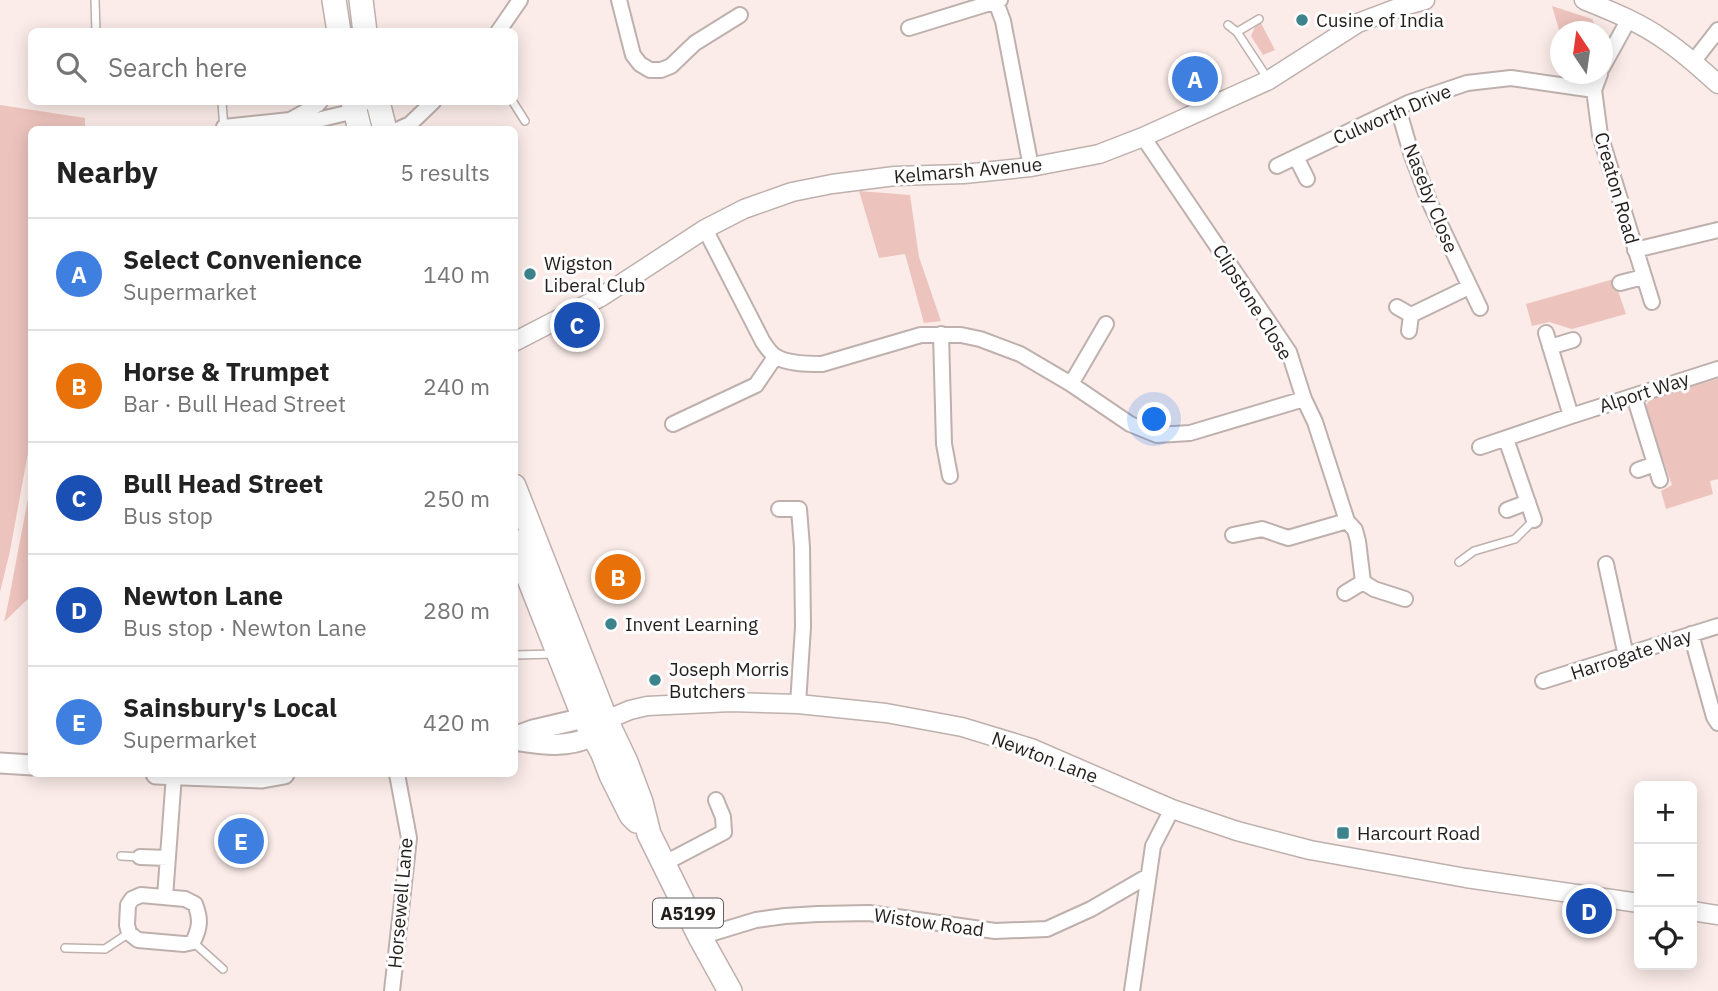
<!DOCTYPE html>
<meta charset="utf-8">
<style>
body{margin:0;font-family:"IBM Plex Sans",sans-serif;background:#f2f2f2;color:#222}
.controls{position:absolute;right:21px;bottom:21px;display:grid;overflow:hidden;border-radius:10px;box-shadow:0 4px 18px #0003}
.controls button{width:63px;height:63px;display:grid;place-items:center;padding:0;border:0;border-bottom:2px solid #e0e0e0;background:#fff;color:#222;font:35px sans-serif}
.compass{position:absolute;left:1550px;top:21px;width:63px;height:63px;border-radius:50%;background:#fff;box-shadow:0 4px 18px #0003;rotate:347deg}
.you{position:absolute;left:1155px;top:420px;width:24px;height:24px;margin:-18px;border:5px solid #fff;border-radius:50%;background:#1a73e8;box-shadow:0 0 0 10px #1a73e833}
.badge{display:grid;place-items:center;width:46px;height:46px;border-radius:50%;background:#111827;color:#fff;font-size:23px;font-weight:700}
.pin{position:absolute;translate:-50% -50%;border:4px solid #fff;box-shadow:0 2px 7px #0006}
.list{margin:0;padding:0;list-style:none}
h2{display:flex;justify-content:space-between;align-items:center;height:91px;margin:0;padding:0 28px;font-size:30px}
h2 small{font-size:23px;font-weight:400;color:#767676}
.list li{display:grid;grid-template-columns:46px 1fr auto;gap:21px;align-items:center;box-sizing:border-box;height:112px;padding:0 28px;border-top:2px solid #e0e0e0}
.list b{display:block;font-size:26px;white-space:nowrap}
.list p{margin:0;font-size:23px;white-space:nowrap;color:#767676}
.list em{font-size:23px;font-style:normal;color:#767676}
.icon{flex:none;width:38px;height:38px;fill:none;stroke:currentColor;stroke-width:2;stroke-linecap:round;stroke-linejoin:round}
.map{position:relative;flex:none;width:1718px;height:991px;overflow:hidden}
.search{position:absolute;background:#fff;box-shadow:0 4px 18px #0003;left:28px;top:28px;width:490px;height:77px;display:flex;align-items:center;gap:18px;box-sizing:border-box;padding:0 24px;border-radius:10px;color:#767676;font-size:26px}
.panel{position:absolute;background:#fff;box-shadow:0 4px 18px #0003;left:28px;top:126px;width:490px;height:651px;border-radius:10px}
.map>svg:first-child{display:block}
</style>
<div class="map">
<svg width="1718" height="991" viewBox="0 0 1718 991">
<rect width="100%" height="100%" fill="#fbece9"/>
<path fill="#edc3bd" d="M1552,6L1592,19L1598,31L1560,32V33Z
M1261,23L1275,50L1263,55L1251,36L1255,27Z
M0,105L85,118V129L32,130L31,436L10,551L0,592Z
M859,191L910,195L919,257L941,321L924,323L905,254L879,258Z
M1614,279L1626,314L1572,329L1549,322L1532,326L1526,304Z
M1718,379V479L1710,481L1713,494L1666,509L1661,491L1672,485L1648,418L1646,405L1651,399Z
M31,483V596L4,622L8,604Z"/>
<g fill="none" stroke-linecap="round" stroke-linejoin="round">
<defs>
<path id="service" d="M95,0L96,32
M1228,25L1237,32L1268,79
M1237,32L1259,19
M222,102L224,129
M513,102L525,121
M1459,562L1474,551L1515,539L1534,520
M514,655L555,654
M121,856L140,857
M193,942L223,969
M65,948L105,949L129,933"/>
<path id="minor" d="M619,0L633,55L640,64L650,70H661L671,66L695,43L740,15
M996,2L1003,21L1031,167
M909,28L1000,0
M498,32L520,0
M1693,62L1718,30
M1602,68L1629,19
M1600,74L1594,90L1600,135L1652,302
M1398,108L1411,153L1429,201L1480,308
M224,127L290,120L317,105L320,102
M288,127L355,111L365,102
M397,130L410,124L433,102
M1143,137L1289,352L1304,399L1315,422L1347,521L1355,530L1358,541L1363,582L1374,589L1405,599
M1296,157L1307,179
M1277,166L1408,103L1467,83L1511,78L1594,90
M705,229L763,342C766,346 770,353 775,356C786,364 809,364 822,364L921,335H961L980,339L1020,354L1071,384L1130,424L1157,435L1190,433L1304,399
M1635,250L1718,230
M1620,283L1643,277
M1397,307L1411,315L1469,287
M1409,331L1411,315
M1546,333L1571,416
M941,334L944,444L950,476
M1550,347L1573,340
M1071,384L1106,324
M1634,396L1660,480
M673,424L756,385L775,357
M1506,439L1534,520
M1480,447L1571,416L1718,369
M1638,470L1655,464
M779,509H799L802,547L803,627L798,704
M1507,510L1528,502
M1233,535L1262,529L1288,538L1347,521
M1606,564L1626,656
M1345,593L1363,582
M1691,634L1714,717L1718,723
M1543,681L1718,626
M140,857L168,858
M663,864L724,832L723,817L716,800
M141,895L185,899L195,904C201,919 200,928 193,942L184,944L138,940L129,933L127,925L128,905L132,899Z
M165,897L174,775
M700,937L756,920L785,916L818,914L869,913L995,931L1047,929L1091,909L1148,876
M392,991L409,838L397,774
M1132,991L1153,846L1172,809"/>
<path id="tertiary" d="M1584,0C1611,11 1639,22 1663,39C1683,52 1700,68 1718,84
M514,342L601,297L705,229L744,209L792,192L832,184L895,176L964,174L1031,167L1099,154L1143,137L1269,80L1358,23L1403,6L1425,0
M606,720L630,710L647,706L731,702L798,704L886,713L962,727L1031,748L1172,809L1237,831L1310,850L1466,878L1639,903
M1692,911L1718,915"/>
<path id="secondary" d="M514,737L533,730L584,718L598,719
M514,740C540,744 567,749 592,736C596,734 599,728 603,724
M0,763L32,765
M156,774L262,778L284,774"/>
<path id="primary" d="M334,0L339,32
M361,0L365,32
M353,102L360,130
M378,102L385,130
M514,486L606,720L626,762L641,802L649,834L700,937L730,991
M514,541L584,718L603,754L611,775L631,815L637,821"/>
</defs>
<use href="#service" stroke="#beb0ad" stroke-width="10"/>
<use href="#minor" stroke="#beb0ad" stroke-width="18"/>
<use href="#tertiary" stroke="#beb0ad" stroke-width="21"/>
<use href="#secondary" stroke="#beb0ad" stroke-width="23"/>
<use href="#primary" stroke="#beb0ad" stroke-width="26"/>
<use href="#service" stroke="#fff" stroke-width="7"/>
<use href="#minor" stroke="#fff" stroke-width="14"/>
<use href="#tertiary" stroke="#fff" stroke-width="18"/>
<use href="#secondary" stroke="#fff" stroke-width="19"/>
<use href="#primary" stroke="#fff" stroke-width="23"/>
</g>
<g fill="#3c838b" stroke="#fdfdfd" stroke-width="2.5">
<circle cx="1302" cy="20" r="7"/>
<circle cx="530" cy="274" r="7"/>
<circle cx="611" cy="624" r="7"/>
<circle cx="655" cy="680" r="7"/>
<rect x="1336" y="826" width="14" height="14" rx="3.5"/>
</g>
<g text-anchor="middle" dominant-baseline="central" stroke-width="6" stroke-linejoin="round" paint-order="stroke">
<rect fill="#fdfdfd" stroke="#646060" stroke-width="2" x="653" y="898.5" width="70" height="29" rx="5"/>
<g font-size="18" font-weight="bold" fill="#231d1c">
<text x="688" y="913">A5199</text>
</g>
<g font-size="19" fill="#231d1c" stroke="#fdfdfd" text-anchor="start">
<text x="1316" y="20">Cusine of India</text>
<text x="544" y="263">Wigston<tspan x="544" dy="22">Liberal Club</tspan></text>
<text x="625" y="624">Invent Learning</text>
<text x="669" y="669">Joseph Morris<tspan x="669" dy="22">Butchers</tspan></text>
<text x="1357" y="833">Harcourt Road</text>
</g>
<g font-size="19" fill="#231d1c" stroke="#fdfdfd">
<text transform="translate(1392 114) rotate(-23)">Culworth Drive</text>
<text transform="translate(968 170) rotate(-5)">Kelmarsh Avenue</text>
<text transform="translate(1617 188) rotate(74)">Creaton Road</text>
<text transform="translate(1431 198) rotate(68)">Naseby Close</text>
<text transform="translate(1253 302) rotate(58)">Clipstone Close</text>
<text transform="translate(1644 392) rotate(-18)">Alport Way</text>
<text transform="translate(1631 654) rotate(-18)">Harrogate Way</text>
<text transform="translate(1045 757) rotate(21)">Newton Lane</text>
<text transform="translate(400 903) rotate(-85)">Horsewell Lane</text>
<text transform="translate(929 922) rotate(8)">Wistow Road</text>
</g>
</g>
</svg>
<div class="controls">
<button>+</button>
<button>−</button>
<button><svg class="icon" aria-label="locate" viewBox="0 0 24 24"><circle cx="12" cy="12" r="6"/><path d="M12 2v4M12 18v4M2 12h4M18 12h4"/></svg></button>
</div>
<svg class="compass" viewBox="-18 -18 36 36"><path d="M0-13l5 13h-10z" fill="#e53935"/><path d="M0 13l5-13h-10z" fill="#767676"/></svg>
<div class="you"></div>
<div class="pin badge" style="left:1195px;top:79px;background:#3f7fe0">A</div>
<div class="pin badge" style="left:618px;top:577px;background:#e8710a">B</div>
<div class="pin badge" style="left:577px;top:325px;background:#1a4fb4">C</div>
<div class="pin badge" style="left:1589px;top:911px;background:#1a4fb4">D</div>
<div class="pin badge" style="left:241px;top:841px;background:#3f7fe0">E</div>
<div class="search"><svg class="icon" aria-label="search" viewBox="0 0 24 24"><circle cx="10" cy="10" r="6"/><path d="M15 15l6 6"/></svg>Search here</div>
<section class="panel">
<h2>Nearby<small>5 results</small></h2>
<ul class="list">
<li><span class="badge" style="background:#3f7fe0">A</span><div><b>Select Convenience</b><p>Supermarket</p></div><em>140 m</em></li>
<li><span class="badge" style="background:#e8710a">B</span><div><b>Horse &amp; Trumpet</b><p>Bar · Bull Head Street</p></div><em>240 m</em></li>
<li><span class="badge" style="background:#1a4fb4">C</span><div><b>Bull Head Street</b><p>Bus stop</p></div><em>250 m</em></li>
<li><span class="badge" style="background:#1a4fb4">D</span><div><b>Newton Lane</b><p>Bus stop · Newton Lane</p></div><em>280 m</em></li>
<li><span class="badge" style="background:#3f7fe0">E</span><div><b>Sainsbury's Local</b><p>Supermarket</p></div><em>420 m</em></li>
</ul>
</section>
</div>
